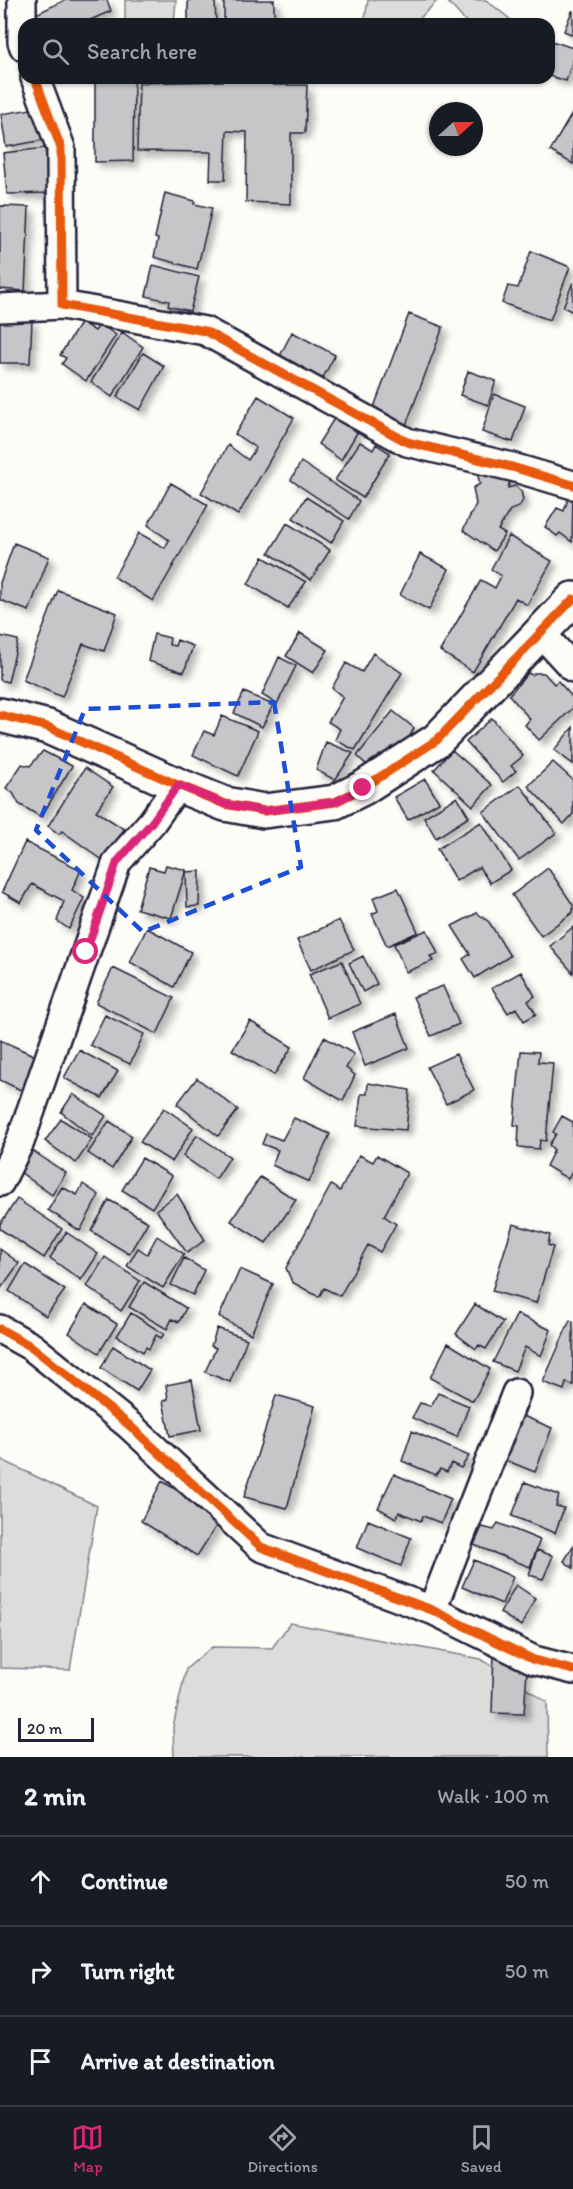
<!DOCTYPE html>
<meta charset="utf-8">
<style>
body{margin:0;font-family:Itim,sans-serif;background:#242831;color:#f1f3f6}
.compass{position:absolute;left:429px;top:102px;width:54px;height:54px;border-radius:50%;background:#171b24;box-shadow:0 2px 4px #0004;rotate:69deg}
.scale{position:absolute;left:18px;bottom:15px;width:76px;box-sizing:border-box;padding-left:6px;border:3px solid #22223b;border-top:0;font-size:16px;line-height:21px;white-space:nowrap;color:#22223b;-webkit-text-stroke:4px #fdfcf7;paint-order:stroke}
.stop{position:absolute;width:18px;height:18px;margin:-14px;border:4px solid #db2777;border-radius:50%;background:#fff}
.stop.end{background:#db2777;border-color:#fff;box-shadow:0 2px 6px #0008}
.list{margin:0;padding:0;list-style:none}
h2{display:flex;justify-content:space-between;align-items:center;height:78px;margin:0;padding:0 24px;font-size:26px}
h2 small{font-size:20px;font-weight:400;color:#9ea1a6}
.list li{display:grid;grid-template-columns:39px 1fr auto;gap:18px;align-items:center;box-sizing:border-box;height:90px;padding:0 24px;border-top:2px solid #363941}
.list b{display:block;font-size:22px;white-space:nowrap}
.list em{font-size:20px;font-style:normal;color:#9ea1a6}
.icon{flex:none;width:33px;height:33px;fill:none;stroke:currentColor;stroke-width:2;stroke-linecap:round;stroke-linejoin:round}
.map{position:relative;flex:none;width:573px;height:1757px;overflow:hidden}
.search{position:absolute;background:#171b24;box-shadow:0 2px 4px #0004;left:18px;right:18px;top:18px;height:66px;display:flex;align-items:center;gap:15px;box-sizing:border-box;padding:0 21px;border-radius:18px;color:#9ea1a6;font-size:22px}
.sheet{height:348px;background:#171b24}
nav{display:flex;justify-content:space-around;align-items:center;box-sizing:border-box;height:84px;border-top:2px solid #363941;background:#171b24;font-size:16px;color:#9ea1a6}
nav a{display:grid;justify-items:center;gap:3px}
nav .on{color:#db2777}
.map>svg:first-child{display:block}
</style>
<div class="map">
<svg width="573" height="1757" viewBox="0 0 573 1757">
<defs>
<filter id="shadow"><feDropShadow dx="5.5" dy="5.5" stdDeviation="3" flood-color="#0004"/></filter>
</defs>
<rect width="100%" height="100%" fill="#fdfcf7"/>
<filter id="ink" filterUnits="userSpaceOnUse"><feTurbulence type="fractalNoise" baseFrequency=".0167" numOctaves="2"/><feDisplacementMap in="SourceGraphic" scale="12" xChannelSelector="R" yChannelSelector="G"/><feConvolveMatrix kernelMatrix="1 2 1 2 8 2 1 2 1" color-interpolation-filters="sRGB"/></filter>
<g filter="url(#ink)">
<path fill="#dddcdb" stroke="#807f8b" stroke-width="1.5" d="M125,0H176L174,24H125Z
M368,0H438L414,24H364Z
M446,0H486L516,24H468Z
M0,1459L97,1506L70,1670L0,1668Z
M290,1623L481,1659L547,1702L548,1757H174L173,1727L186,1669L212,1647L272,1648Z"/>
<path fill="#c6c6c8" stroke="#22223b" stroke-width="1.5" filter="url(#shadow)" d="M65,0H107L111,11L81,24H33L30,17Z
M188,0H215L216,24H188Z
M224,0H274V24H224Z
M572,11H573V35L564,31Z
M549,40L573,48V59L566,81L549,76Z
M95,78H134L133,161L95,162Z
M223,78H274V85H307L305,133H291V204L246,202L247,132L227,131L225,180H210L211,152L137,151L139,83L223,81Z
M37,108L44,140L6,147L1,114Z
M573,112V164L550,151Z
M45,148L50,193L7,194L3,153Z
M165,193L195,201L194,204L212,208L197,269L154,257L158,239L155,238Z
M0,206L29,207L25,291L0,289Z
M531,251L570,267L550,320L502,303L508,286L518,288Z
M153,265L199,277L190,311L168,306L169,301L146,296Z
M573,282V312L563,307Z
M409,314L443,327L406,425L371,415Z
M0,320H32L30,363H0Z
M81,322L95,331L100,324L116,335L86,381L62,364L66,358L60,355Z
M122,332L143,347L112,397L91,382Z
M292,332L335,355L319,385L280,356Z
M143,353L164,366L140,410L117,397Z
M468,371L496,381L488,405L460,395Z
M494,394L525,406L513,442L482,432Z
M258,396L294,418L238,515L201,493L228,445L248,460L256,448L235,434Z
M335,417L358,431L341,460L318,444Z
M360,442L373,450L376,444L390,453L363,498L335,480Z
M301,462L359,501L349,519L291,480Z
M477,472L512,474L508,488L515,486L521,491L523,500L519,507L510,510L498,530L505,534L494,551L463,530L476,504L473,488L480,484Z
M171,483L208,505L153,601L114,577L139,533L165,548L169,540L148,525Z
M570,493L573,494L572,542L560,533L557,536L545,527L557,508L564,511Z
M306,497L344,521L331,543L293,518Z
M287,523L330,550L311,580L269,553Z
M509,536L552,561L527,605L516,598L473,672L440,651L481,580L495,588L501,576L491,569Z
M14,543L49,557L29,611L0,600V583Z
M420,554L449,569L429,610L400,595Z
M263,557L306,582L288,608L248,584Z
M58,590L117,613L104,651L83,644L62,697L23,680Z
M300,633L328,650L313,673L286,656Z
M154,634L170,638L169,645L175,646L177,640L193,646L184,672L148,661Z
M0,636L18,640L8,682L0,680Z
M373,653L402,673L355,750L335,740L340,729L328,722L343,697L332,688L346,663L362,672Z
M279,657L296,666L277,704L262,695Z
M528,673L532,675L535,673H544L554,684L558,681L573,698V708L539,740L525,725L530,719L509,695Z
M244,692L273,705L262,727L234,713Z
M393,711L414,728L409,738L368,766L357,756Z
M222,716L258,731L238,776L193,755L204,731L214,735Z
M492,718L523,756L511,766L516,771L503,782L466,742Z
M573,727V764L554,750Z
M326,742L353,753L335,780L316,770Z
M452,750L492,785L473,806L434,770Z
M43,751L72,766L41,817L19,804L13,793L6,788L22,764L30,766Z
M553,762L573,780V814L564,824L528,786Z
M85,768L113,787L96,811L124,829L104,861L62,831L59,834L48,826Z
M425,779L439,802L408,820L394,797Z
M520,785L556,833L519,860L483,812Z
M457,797L469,817L436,838L424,817Z
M481,822L511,870L490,883L479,867L456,881L437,849Z
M25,842L81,870L72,890L84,898L69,929L57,921L64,901L32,884L21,903L2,892Z
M166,865L186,870L171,918L137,909L149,867L164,871Z
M548,868L573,905V912L541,936L512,895Z
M200,871L199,906L187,907L186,872Z
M398,888L418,932L387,946L372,914L378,911L373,898Z
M477,913L489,922L510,956L475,978L463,959L470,954L452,926Z
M339,920L354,950L311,970L297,940Z
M573,927V973L550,946Z
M147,928L191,952L174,987L130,962Z
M427,930L438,954L430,956L433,961L406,972L394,944Z
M363,956L377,984L363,992L349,963Z
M342,961L360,1004L328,1018L309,974Z
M113,968L174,998L157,1034L96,1003Z
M521,972L535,996L528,1001L536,1014L524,1021L516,1008L508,1013L492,988Z
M443,986L459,1024L431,1036L413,997Z
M396,1014L409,1048L365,1066L352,1032Z
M105,1015L144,1034L130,1064L90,1045Z
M250,1021L292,1047L274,1075L232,1050Z
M324,1037L354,1054L346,1068L355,1075L343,1101L304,1078Z
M0,1040L40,1058L25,1092L0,1080Z
M79,1050L118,1071L102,1098L64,1078Z
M521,1051L539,1052L538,1062L553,1063L546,1141L540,1140L539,1149L518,1147L519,1126L514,1125Z
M456,1054L474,1090L446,1104L427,1067Z
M197,1078L238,1110L218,1136L177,1104Z
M368,1083L410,1090L406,1130L357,1126L361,1094H367Z
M73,1094L106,1116L92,1136L61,1112Z
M164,1108L193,1128L172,1162L140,1142Z
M562,1116L573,1122V1170L568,1179L546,1166L554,1150L549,1145L556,1134L553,1132Z
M294,1118L330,1134L309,1182L272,1165L278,1150L262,1144L266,1134L282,1140Z
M61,1119L92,1139L76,1163L45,1141Z
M109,1121L132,1136L112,1169L88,1153Z
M197,1135L230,1157L216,1179L183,1156Z
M33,1151L66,1173L52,1195L20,1172Z
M359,1155L373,1162L377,1155L407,1173L384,1216L396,1224L380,1252L368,1245L340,1296L324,1288L319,1297L292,1282L286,1268L331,1185L340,1191Z
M142,1158L172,1176L152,1208L122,1190Z
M260,1177L296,1200L266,1243L231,1221Z
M83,1184L99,1195L80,1231L48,1210L62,1187L77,1195Z
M177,1194L205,1240L187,1253L156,1210Z
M17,1199L62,1229L44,1258L0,1229V1224Z
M109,1200L148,1222L129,1254L91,1231Z
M513,1224L550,1235L548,1245L553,1247L536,1303L492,1291Z
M66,1232L98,1254L81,1280L50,1258Z
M157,1236L184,1254L163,1288L127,1266L138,1248L147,1254Z
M0,1249L19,1263L0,1290Z
M105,1257L140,1281L121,1311L87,1286Z
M184,1258L204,1270L193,1295L171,1285Z
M25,1264L65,1290L46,1316L9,1291Z
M240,1269L273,1284L251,1334L219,1317Z
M144,1282L186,1308L179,1322L172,1319L167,1329L129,1307Z
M86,1304L117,1324L99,1353L69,1333Z
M475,1304L503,1322L486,1349L479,1345L476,1349L456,1334Z
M131,1313L164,1334L161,1338L156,1335L149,1349L146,1347L143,1352L117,1336Z
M517,1314L551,1330L541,1356L525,1347L515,1371L493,1362Z
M570,1320L573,1322V1385L566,1383L564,1390L543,1382Z
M217,1328L247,1339L230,1382L205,1372L216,1348L211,1346Z
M448,1343L490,1369L473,1401L430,1378Z
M113,1346L150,1370L137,1391L101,1368Z
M192,1380L201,1430L170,1436L163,1401L168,1399L166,1385Z
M438,1393L469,1406L457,1437L412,1418L420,1403L431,1406Z
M276,1395L315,1406L287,1508L244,1497Z
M516,1413L552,1428L535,1472L500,1458Z
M412,1431L469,1456L461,1468L451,1463L447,1472L440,1469L436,1475L402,1461Z
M394,1474L451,1499L441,1523L423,1516L421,1521L399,1512L396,1518L378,1508Z
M162,1481L196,1502L195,1508L218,1523L197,1556L141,1521Z
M525,1482L559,1495L556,1506L564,1508L555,1533L512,1516Z
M368,1520L411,1538L401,1566L357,1548Z
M498,1523L540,1540L530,1567L474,1545L482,1527L494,1530Z
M573,1546V1568L564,1561Z
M537,1550L553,1556L543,1579L529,1575Z
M474,1560L513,1577L502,1604L462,1587Z
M516,1585L535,1598L521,1626L500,1613Z
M494,1651L527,1670L524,1714L492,1713Z"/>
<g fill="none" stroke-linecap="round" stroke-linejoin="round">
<defs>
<path id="street" d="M22,0V42L24,47
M35,78L61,148L62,305L205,331L407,442L512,467L573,485
M0,308L62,305
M540,632L573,668
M0,1182L20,1142L117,862L152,822L178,785
M0,1329L32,1347L129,1425L261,1547L432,1610L534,1660L573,1670
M432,1610L516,1393"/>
<path id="secondary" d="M0,715L48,727L178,785L225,804L264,811L335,802L363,788L437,740L573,599"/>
</defs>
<use href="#street" stroke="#22223b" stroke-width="32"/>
<use href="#secondary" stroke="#22223b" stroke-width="38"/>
<use href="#street" stroke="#fdfcf7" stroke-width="27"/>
<use href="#secondary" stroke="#fdfcf7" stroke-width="33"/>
<defs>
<path id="cycleway" d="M35,78L61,148L62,305L205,331L407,442L512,467L573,485
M0,715L48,727L178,785L225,804L264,811L335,802L363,788L437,740L573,599
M0,1329L32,1347L129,1425L261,1547L432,1610L534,1660L573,1670"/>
</defs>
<use href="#cycleway" stroke="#fdfcf7" stroke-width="13"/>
<use href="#cycleway" stroke="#e8590c" stroke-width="9"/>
</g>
</g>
<g fill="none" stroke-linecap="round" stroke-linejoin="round" filter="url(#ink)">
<path stroke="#db2777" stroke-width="8" d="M86,952L117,862L152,822L178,785L225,804L264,811L335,802L363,788"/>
</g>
<path fill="none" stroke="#1d4ed8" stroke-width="4.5" stroke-dasharray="12 8" stroke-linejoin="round" d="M274,702L301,867L143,932L36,830L85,709Z"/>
</svg>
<svg class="compass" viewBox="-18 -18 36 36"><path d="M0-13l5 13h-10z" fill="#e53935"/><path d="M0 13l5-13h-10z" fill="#9ea1a6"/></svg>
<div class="scale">20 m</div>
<div class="stop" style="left:86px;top:952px"></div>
<div class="stop end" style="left:363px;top:788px"></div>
<div class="search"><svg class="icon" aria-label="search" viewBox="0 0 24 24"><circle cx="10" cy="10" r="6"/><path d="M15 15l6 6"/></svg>Search here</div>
</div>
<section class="sheet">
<h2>2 min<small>Walk · 100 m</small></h2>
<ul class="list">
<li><svg class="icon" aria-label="ahead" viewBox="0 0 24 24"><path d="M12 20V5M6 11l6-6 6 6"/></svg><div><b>Continue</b></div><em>50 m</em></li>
<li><svg class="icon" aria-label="right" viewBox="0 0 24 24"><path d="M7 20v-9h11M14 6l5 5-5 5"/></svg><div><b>Turn right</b></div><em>50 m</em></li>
<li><svg class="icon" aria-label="arrive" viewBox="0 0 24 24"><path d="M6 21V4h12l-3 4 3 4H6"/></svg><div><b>Arrive at destination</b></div></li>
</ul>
</section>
<nav>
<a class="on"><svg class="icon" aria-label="map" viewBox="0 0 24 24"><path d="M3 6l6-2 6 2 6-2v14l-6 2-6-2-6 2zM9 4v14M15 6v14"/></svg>Map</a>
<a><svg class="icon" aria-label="directions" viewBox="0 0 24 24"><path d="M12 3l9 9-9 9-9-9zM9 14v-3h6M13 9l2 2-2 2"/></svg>Directions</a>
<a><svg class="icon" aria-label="saved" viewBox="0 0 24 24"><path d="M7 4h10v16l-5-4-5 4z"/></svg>Saved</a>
</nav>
